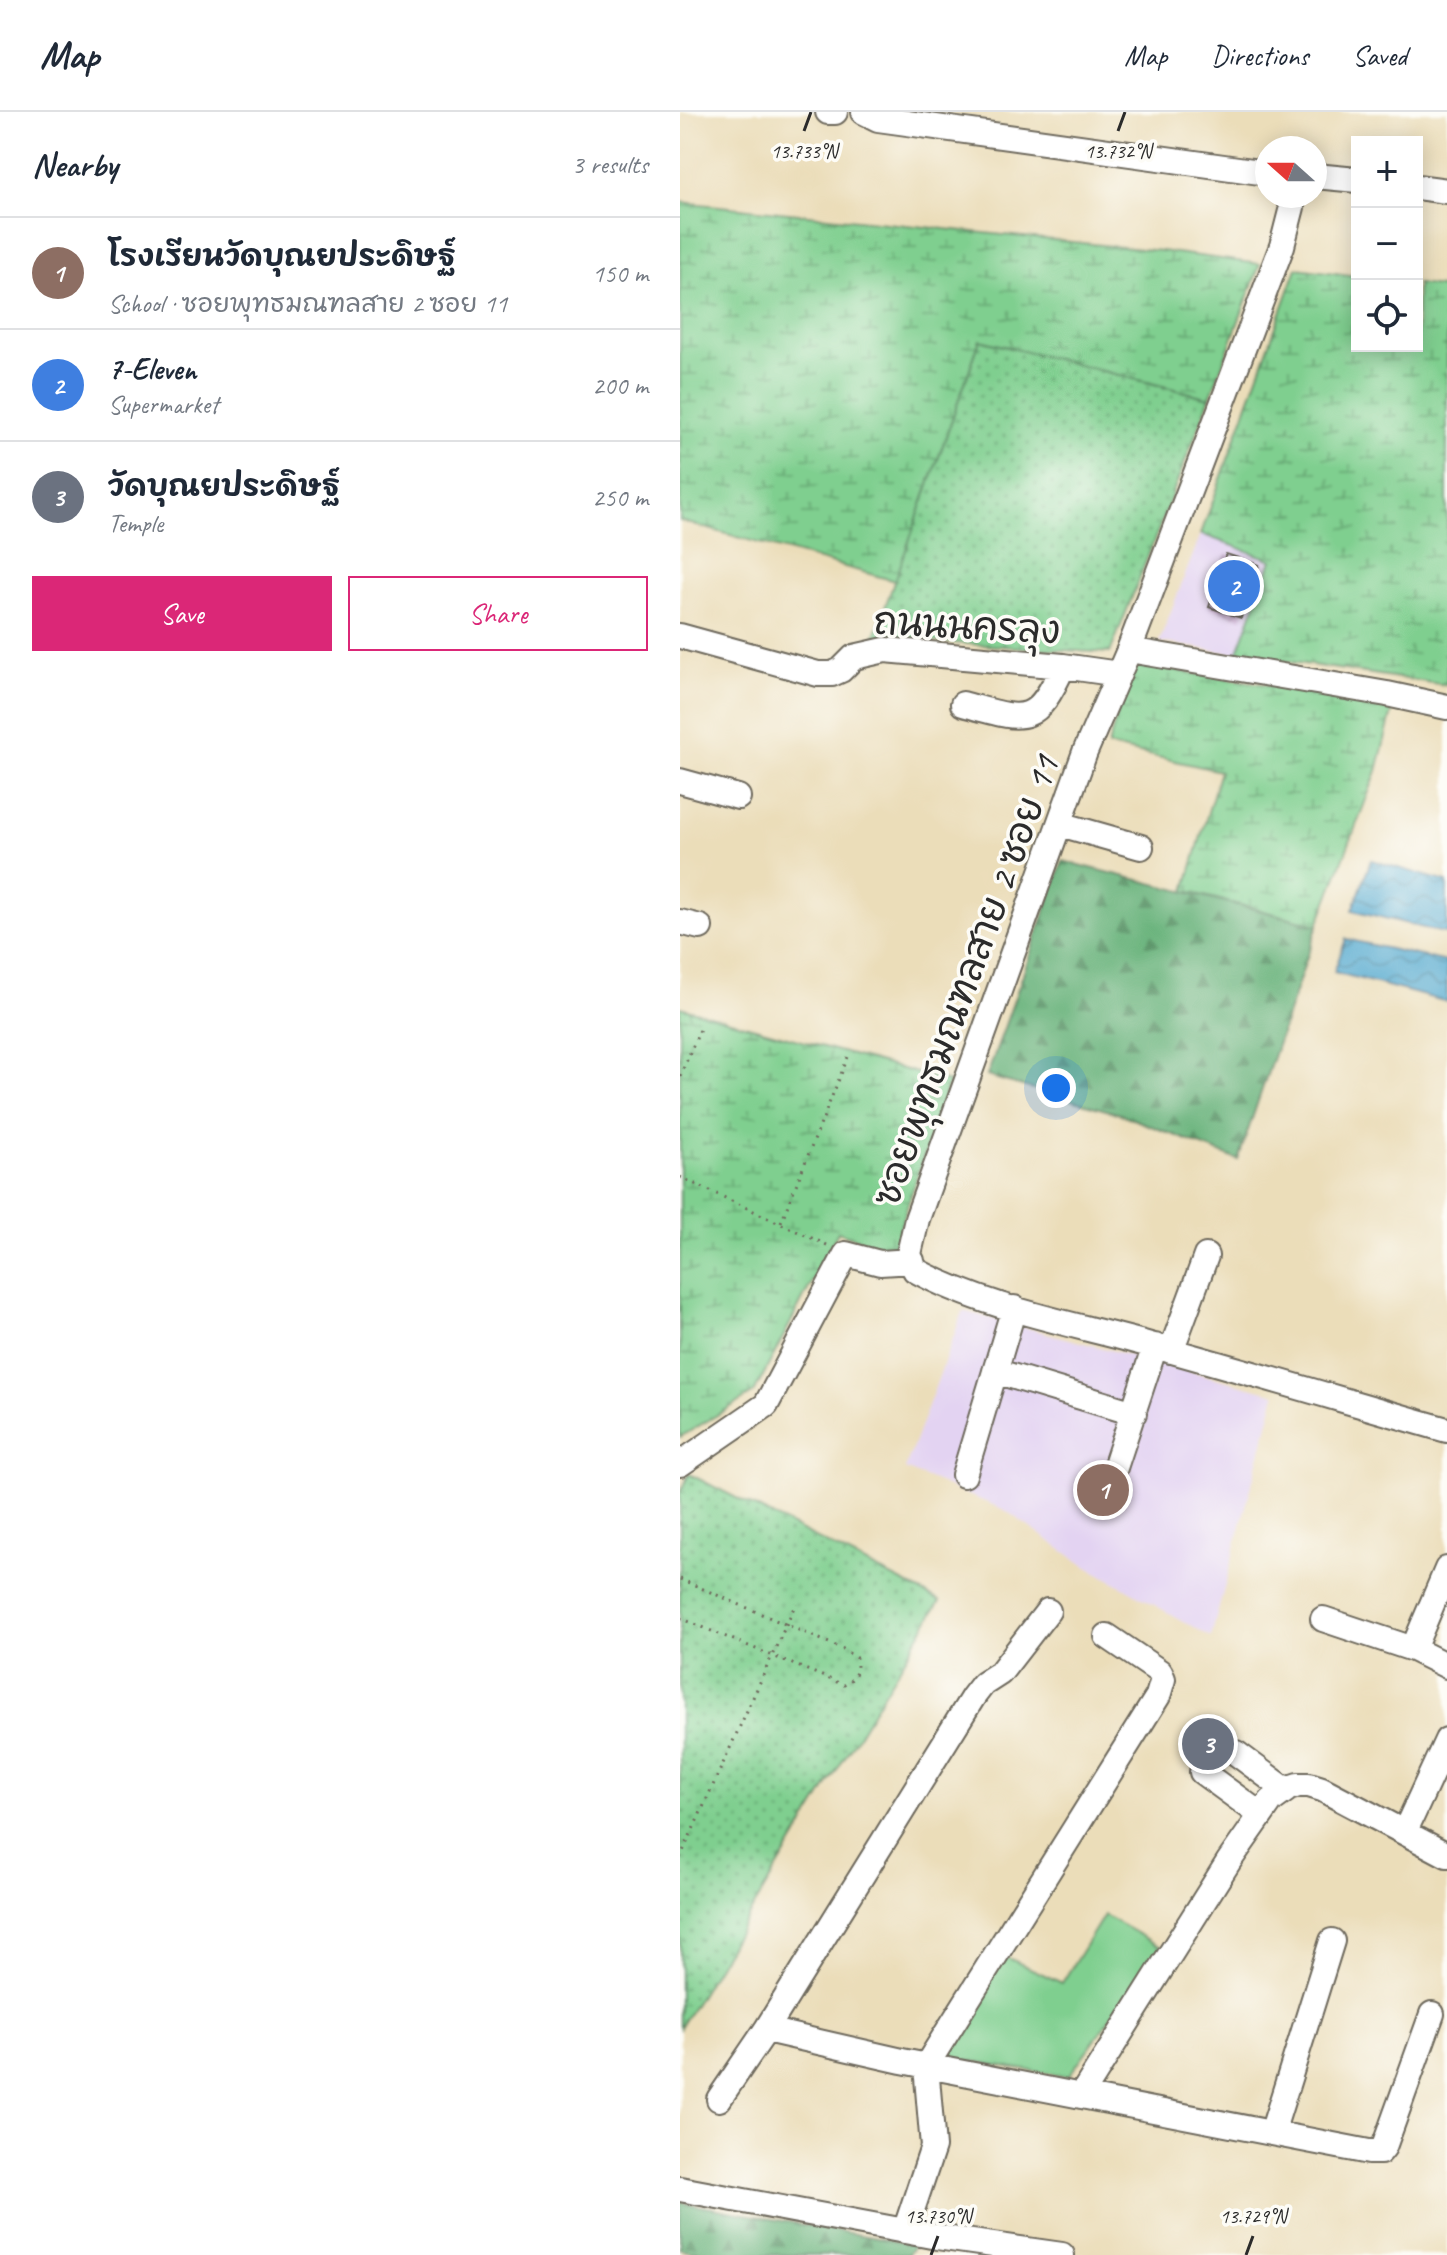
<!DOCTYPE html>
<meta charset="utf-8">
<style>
body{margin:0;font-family:Caveat,"Playpen Sans Thai",sans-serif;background:#f6f6f7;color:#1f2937}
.controls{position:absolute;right:24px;top:24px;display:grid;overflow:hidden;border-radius:0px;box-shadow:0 4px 20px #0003}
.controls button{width:72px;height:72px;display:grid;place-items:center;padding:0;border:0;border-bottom:2px solid #e0e1e3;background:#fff;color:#1f2937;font:40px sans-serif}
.compass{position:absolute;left:575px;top:24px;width:72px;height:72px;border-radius:50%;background:#fff;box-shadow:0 4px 20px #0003;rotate:291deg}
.you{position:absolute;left:376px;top:976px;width:28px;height:28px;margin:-20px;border:6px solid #fff;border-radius:50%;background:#1a73e8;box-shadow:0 0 0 12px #1a73e833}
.badge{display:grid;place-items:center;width:52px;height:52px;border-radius:50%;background:#db2777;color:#fff;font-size:26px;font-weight:700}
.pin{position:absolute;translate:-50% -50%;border:4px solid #fff;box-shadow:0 2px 8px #0006}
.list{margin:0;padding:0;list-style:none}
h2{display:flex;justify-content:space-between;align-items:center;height:104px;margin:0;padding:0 32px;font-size:34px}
h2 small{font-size:26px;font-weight:400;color:#747a83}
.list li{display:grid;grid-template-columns:52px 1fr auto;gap:24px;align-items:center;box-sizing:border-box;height:112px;padding:0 32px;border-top:2px solid #e0e1e3}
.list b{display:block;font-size:30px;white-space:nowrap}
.list p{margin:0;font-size:26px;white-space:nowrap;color:#747a83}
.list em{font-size:26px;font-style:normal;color:#747a83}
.actions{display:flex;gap:16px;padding:24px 32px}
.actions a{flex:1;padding:18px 0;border:2px solid #db2777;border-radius:0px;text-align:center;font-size:28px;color:#db2777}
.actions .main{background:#db2777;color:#fff}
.icon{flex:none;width:44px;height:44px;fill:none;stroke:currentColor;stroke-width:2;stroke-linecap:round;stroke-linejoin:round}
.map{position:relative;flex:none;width:767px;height:2143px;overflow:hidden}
header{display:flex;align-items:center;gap:48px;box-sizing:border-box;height:112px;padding:0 40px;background:#fff;border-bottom:2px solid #e0e1e3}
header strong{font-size:38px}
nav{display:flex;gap:44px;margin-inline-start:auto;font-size:28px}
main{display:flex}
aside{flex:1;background:#fff}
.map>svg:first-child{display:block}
</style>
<header>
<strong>Map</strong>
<nav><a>Map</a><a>Directions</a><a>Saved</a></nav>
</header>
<main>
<aside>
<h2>Nearby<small>3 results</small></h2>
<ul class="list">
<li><span class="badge" style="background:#8d6e63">1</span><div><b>โรงเรียนวัดบุณยประดิษฐ์</b><p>School · ซอยพุทธมณฑลสาย 2 ซอย 11</p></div><em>150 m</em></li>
<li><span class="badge" style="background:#3f7fe0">2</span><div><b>7-Eleven</b><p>Supermarket</p></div><em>200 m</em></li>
<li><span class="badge" style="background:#6b7280">3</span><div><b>วัดบุณยประดิษฐ์</b><p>Temple</p></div><em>250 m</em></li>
</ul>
<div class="actions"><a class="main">Save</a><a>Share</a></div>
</aside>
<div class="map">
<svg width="767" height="2143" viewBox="0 0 767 2143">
<defs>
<pattern id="grass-dots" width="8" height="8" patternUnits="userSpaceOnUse" patternTransform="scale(2)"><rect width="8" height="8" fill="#7fcf8f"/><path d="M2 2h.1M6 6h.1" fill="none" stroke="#68a875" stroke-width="1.8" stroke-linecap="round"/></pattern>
<pattern id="forest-firs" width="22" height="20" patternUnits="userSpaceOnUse" patternTransform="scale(2)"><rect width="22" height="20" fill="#67b27a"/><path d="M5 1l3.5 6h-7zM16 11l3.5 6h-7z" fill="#559164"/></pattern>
<pattern id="wetland-marsh" width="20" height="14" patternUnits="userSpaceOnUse" patternTransform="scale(2)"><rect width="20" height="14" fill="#7fcf8f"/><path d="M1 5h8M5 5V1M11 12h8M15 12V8" fill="none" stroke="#68a875"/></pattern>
<pattern id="water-waves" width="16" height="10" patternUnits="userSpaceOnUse" patternTransform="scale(2)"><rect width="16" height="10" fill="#53a9cf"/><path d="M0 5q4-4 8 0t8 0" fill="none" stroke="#458aa8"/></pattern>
<pattern id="building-cross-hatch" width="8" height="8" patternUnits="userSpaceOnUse" patternTransform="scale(2)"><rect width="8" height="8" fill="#d6b5df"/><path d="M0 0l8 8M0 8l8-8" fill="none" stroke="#ae93b5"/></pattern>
</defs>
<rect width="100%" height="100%" fill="#fdfcf7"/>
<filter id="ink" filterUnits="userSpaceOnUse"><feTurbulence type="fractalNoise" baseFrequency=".0125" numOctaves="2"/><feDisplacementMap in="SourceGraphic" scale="16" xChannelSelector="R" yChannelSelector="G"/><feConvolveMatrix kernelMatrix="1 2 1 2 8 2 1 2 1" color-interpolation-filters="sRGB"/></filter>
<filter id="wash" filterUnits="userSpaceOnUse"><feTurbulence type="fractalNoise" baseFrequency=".006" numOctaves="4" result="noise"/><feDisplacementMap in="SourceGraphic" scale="32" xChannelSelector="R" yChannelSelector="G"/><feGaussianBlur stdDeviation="1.8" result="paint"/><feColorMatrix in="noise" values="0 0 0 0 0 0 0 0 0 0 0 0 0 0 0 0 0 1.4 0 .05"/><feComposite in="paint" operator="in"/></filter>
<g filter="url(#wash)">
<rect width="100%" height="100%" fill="#ebddb9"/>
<path fill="#e3d3f2" d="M521,422L592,447L557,542L479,530Z
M283,1199L596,1282L531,1525L401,1451L325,1398L225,1357Z"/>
<path fill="url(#grass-dots)" stroke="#557d5d" stroke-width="2" d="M300,228L530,286L430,541L194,526Z
M9,1362L260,1489L0,1916V1381Z"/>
<path fill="url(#forest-firs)" stroke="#496e52" stroke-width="2" d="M383,749L638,813L558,1048L440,1002L307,964Z
M0,2090L235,2133L227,2143H38L0,2137Z"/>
<path fill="url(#wetland-marsh)" stroke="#557d5d" stroke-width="2" d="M0,90L481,139L580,152L530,286L300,228L215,469L0,409Z
M617,156L677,164V234H737V172L767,176V573L557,542L592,448L521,422Z
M452,552L714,592L697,659L638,813L505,779L540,659L428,634Z
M0,895L269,970L212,1139L158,1120L74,1281L0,1325Z"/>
<path fill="#7fcf8f" stroke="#557d5d" stroke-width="2" d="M424,1803L481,1835L388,1965L268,1945L324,1844L382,1871Z"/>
<path fill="url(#water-waves)" stroke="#3f6a7d" stroke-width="2" d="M691,748L767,770V822L673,798Z
M666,827L767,850V890L654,860Z"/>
<g id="blocks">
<path fill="url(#building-cross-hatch)" d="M546,442L579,453L561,506L529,495Z"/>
</g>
</g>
<g filter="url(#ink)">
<use href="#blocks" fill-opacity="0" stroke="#6e695d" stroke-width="2"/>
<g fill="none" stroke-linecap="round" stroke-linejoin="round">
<defs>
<path id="minor" d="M148,0H155
M184,0L198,7L587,61
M635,64L677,68
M737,75L767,79
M609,84L612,95L602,134L449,538L405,640L237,1107L229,1142L235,1158C306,1197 396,1212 474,1234C572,1261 669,1290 767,1318
M0,524L138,562H152L161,558L174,545L205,538L383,554L439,562
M449,538L707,582L767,595
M283,592C343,608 355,617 383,554
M0,669L58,685
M380,712L461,735
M0,810L20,815
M491,1239L526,1144
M315,1259L454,1301
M0,1352L86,1293L166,1142L200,1151L232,1149
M284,1363L334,1196
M425,1386L475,1234
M767,1457L733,1537L767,1554
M643,1507L733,1537
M556,1641L606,1678
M522,1660L581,1703
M725,1719L767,1628
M86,1918L222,1949L689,2040H700L704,2035L752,1902
M401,1984L549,1749L591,1689L609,1676L618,1673H629L642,1677L767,1743
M39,1987L86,1918L293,1585L303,1572L320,1561L368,1499
M592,2021L652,1829
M0,2077L257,2125L382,2143
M225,2119L253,2035L246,1954L478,1584L483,1567L480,1560L427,1524"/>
</defs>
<use href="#minor" stroke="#6e695d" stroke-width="28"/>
<path stroke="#6e695d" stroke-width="3" stroke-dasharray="2 6" stroke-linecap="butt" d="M0,964L22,913
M0,1065L149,1134
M101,1110L170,940
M0,1467L163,1537L176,1546C179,1559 175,1566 164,1573L0,1506
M0,1746L116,1491"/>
<use href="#minor" stroke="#fff" stroke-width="24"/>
</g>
</g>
<path fill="none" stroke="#2b2b2b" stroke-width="3" d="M124,19L131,0M438,19L445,0M251,2143L258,2124M566,2143L573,2124"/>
<g text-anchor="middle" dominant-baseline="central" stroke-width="7" stroke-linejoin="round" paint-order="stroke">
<g font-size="38" fill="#2b2b2b" stroke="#fdfcf7">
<text transform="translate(287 514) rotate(3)">ถนนนครลุง</text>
<text transform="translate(286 869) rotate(-70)">ซอยพุทธมณฑลสาย 2 ซอย 11</text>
</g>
</g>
<g font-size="20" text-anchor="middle" fill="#2b2b2b" stroke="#fdfcf7" stroke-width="7" stroke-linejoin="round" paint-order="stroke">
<text x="124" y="46">13.733°N</text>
<text x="438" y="46">13.732°N</text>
<text x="258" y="2111">13.730°N</text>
<text x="573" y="2111">13.729°N</text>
</g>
</svg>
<div class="controls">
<button>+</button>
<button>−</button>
<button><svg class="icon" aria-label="locate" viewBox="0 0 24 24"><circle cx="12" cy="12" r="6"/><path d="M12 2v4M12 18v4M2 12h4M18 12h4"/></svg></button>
</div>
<svg class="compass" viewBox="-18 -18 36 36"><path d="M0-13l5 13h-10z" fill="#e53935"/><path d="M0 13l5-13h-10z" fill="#747a83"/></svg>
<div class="you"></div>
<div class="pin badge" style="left:423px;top:1378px;background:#8d6e63">1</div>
<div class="pin badge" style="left:554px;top:474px;background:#3f7fe0">2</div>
<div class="pin badge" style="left:528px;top:1632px;background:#6b7280">3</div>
</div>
</main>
